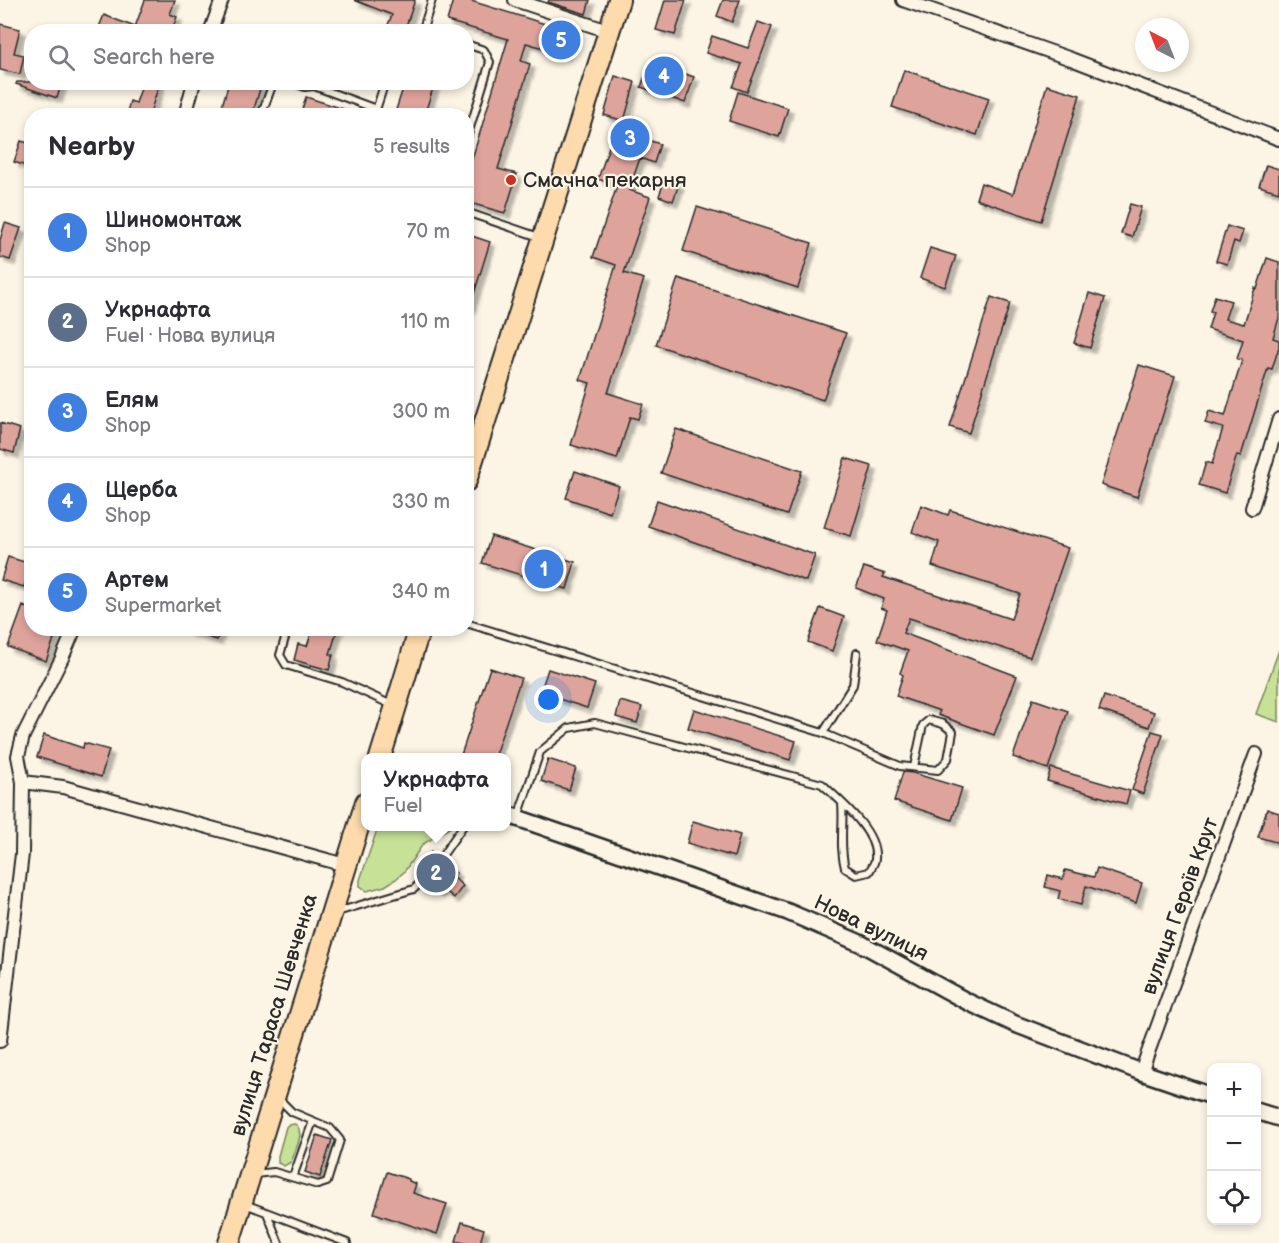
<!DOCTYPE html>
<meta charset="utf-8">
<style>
body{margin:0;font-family:"Balsamiq Sans",sans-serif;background:#f7f7f7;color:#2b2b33}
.controls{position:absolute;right:18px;bottom:18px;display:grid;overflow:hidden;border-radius:12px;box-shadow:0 3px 9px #0003}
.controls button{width:54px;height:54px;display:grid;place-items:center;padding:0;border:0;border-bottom:2px solid #e1e1e2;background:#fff;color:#2b2b33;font:30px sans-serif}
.compass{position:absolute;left:1135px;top:18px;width:54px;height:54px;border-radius:50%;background:#fff;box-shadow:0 3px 9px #0003;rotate:318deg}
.you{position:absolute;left:549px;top:700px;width:21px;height:21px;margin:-15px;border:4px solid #fff;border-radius:50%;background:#1a73e8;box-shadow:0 0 0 9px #1a73e833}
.badge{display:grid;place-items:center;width:39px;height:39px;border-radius:50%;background:#ea580c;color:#fff;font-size:20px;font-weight:700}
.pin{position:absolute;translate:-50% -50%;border:3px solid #fff;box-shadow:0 2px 6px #0006}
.popup{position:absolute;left:361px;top:753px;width:150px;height:78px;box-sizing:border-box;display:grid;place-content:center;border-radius:12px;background:#fff;filter:drop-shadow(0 2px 4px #0005);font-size:20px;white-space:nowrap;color:#7c7c81}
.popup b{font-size:22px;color:#2b2b33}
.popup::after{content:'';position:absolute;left:50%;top:100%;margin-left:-12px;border:12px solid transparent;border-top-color:#fff}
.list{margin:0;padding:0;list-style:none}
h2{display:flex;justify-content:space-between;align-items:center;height:78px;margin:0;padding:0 24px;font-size:26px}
h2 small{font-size:20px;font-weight:400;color:#7c7c81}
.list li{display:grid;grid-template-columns:39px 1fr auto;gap:18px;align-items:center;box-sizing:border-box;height:90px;padding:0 24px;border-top:2px solid #e1e1e2}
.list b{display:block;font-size:22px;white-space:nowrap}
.list p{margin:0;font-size:20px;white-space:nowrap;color:#7c7c81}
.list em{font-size:20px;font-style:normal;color:#7c7c81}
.icon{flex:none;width:33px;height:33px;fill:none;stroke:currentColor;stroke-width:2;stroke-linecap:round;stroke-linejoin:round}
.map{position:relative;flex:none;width:1279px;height:1243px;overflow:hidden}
.search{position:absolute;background:#fff;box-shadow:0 3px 9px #0003;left:24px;top:24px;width:450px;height:66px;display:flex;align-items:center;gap:15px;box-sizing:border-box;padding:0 21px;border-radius:24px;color:#7c7c81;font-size:22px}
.panel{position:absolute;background:#fff;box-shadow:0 3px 9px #0003;left:24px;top:108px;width:450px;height:528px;border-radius:24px}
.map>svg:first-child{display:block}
</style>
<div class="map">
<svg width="1279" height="1243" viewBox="0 0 1279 1243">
<defs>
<filter id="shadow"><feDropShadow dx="5" dy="5" stdDeviation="1.5" flood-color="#0004"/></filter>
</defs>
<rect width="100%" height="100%" fill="#fcf5e5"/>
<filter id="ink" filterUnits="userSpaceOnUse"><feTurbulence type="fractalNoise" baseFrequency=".0167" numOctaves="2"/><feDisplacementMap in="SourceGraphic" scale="12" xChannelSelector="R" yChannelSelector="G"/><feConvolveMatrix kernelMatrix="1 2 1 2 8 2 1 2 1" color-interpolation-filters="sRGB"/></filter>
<g filter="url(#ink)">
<path fill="#c7e197" stroke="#798661" stroke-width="1.5" d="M1279,650V722L1256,714Z
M378,827V826L451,827L423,844L404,872L396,879L385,886L367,891L360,886V880Z
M295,1124C306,1132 295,1151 291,1162L284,1166L278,1163V1156L286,1127L288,1125Z"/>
<path fill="#dea49c" stroke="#2b2b2b" stroke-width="1.5" filter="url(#shadow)" d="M145,0H175L170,14L177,17L171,32H97L104,15L135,27Z
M354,0H415L404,32L387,27L392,15Z
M453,0H468L571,32L565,54L526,43L521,61L530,64L498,169L517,174L505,213L466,202V179L508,39L447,21Z
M549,0H590L586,14L548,2Z
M665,0H686L675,35L656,30Z
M723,0H740L732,22L717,16Z
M758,22L772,27L747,92L733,87L742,64L706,53L712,36L748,48Z
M0,24L20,29L14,53L24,55L20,74L0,70Z
M650,61L694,77L685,103L641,87Z
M904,70L989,98L977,135L892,107Z
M615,76L635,82L624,121L604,115Z
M17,82H62L57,98L16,84Z
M143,82H160L149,116H126L130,101L136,103Z
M229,82H262L252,116H219Z
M405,82H435L424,116H394Z
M1047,85L1080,95L1041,221L976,199L981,183L1013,194Z
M738,92L788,108L779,137L729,121Z
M306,97L356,113L355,116H312L301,112Z
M615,129L660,144L654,163L640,158L629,190L650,197L624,273L644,279L608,393L643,404L638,419L630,417L617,459L571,445L590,383L580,380L616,265L593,257L617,186L598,179Z
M21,141L32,144V168L14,162Z
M1266,165L1279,169V192L1259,186Z
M665,179L679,184L673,201L659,196Z
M1130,204L1141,207L1132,237L1121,234Z
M697,207L812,243L798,288L683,251Z
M5,223L21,228L10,260L0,257V240Z
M1227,226L1243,231L1239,243L1234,241L1227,264L1216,261Z
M466,234L490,242L469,310L466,309Z
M930,248L956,256L945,287L920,278Z
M1267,258L1279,262V318L1273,338L1279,340V347L1272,369L1268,368L1241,456L1237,455L1225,493L1199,485L1206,462L1212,464L1223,428L1205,423L1209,411L1225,416L1242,360L1237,359L1243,340L1208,329L1213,312L1210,311L1215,296L1231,301L1225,319L1244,324L1255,288L1257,289Z
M678,278L846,333L823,400L656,345Z
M1089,293L1105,298L1090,348L1074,343Z
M991,297L1010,303L969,433L950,427Z
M1139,365L1175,376L1137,497L1101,485Z
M0,423L20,429L14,453L0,449Z
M676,429L802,471L787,515L661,473Z
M845,458L872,466L851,536L824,528Z
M575,471L619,486L610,513L566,498Z
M657,500L815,555L806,581L648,526Z
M921,505L948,515L950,510L1068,548L1030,657L909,618L903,633L1017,676L994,735L938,715L940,711L896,696L903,675L900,673L908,651L877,640L887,610L881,608L884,599L856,588L864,567L885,574L883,577L1011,619L1020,594L932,566L939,542L912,532Z
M491,536L575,562L567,589L482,563Z
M8,557L31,564L24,587L1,580Z
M23,606L32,610V628H58L46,661L8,647Z
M820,608L844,617L832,651L808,642Z
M188,628H221L217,640L187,631Z
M313,628H338L330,654L333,655L329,670L294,660L298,644L307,646Z
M490,668L521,678L494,758H460Z
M548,669L595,684L587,708L540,693Z
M1104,696L1154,712L1149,727L1099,710Z
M1033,699L1068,711L1048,769L1013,757Z
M620,701L642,707L637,723L616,717Z
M694,709L796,741L790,760L688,728Z
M1152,731L1163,734L1143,794L1132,790Z
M44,735L83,748L84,743L109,750L101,777L37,757Z
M548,759L576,768L569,790L541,781Z
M1051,768L1130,791L1126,804L1047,781Z
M903,772L913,773L962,788L952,820L894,801Z
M1267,809L1279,813V843L1258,837Z
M693,821L740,835L734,857L687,843Z
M431,852L436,856L437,863H444L456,873L453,877L463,886L454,898L443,889L439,893L427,883L428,879L426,876L419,877L414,873Z
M1097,868L1142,883L1136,903L1086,886L1081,905L1058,899L1060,891L1045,887L1048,875L1063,879L1065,870L1094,877Z
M317,1135L332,1140L320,1177L305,1172Z
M387,1172L409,1179V1181L416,1184L413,1193L447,1204L437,1234L374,1213Z
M462,1222L484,1229L480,1243H464L456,1241Z"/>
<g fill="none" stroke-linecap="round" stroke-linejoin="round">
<defs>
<path id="service" d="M422,32L432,0
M466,44L484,50L490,62L466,141
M291,82L305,87L314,86L376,109
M261,116L272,86L278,82
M374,116L385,82
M466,212L542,238
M466,623L823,733L900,766L938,770L948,759L953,732L943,724L929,720L923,725L914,767
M288,628L280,655L286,665L342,682L394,706
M823,733L853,685L857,653
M518,817L540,752L569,728L595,723L822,784C840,801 878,831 875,859C875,863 871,868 869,872L856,875L845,868C839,846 844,825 842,803
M440,859L463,826
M337,912L414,889L423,880
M254,1174L274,1172L318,1185L327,1182L340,1140L330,1128L292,1112L277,1097
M293,1177L313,1121
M245,1204L347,1243
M267,1213L279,1243"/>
<path id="minor" d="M515,0L608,31
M903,0L1071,59L1279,139
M210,32L222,0
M185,116L194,82
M1252,508L1279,419
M23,782L63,787L345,865
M0,1041L22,854L23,782L18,756L23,736L62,658L75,628
M1141,1072L1256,754"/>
<path id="tertiary" d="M506,814L788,912L862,944L968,1002L1015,1024L1141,1072L1212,1096
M1256,1111L1279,1118"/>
<path id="primary" d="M466,481L619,0
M380,758L420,628
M229,1243L366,802"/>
</defs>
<use href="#service" stroke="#2b2b2b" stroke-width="10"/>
<use href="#minor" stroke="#2b2b2b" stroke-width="16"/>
<use href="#tertiary" stroke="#2b2b2b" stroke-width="20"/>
<use href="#primary" stroke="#2b2b2b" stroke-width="24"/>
<use href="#service" stroke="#fcf5e5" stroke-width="6"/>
<use href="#minor" stroke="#fcf5e5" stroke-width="12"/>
<use href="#tertiary" stroke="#fcf5e5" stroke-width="15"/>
<use href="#primary" stroke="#fedbac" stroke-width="20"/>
</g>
</g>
<circle fill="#c8321e" stroke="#fcf5e5" stroke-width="2" cx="511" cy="180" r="6"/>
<g text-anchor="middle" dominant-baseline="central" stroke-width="4.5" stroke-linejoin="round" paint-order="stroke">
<g font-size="21" fill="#2b2b2b" stroke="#fcf5e5" text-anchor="start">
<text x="523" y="180">Смачна пекарня</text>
</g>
<g font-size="21" fill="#2b2b2b" stroke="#fcf5e5">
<text transform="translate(1180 906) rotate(-70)">вулиця Героїв Крут</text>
<text transform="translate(871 928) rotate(26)">Нова вулиця</text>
<text transform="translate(274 1015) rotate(-73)">вулиця Тараса Шевченка</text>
</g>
</g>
</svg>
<div class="controls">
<button>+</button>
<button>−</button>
<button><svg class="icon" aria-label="locate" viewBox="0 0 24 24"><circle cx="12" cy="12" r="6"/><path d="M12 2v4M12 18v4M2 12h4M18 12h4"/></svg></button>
</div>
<svg class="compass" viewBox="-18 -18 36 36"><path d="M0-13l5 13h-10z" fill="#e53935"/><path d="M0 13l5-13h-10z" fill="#7c7c81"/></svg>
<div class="you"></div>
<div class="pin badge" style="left:544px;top:569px;background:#3f7fe0">1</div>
<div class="pin badge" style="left:436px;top:873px;background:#5c6f8a">2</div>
<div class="popup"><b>Укрнафта</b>Fuel</div>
<div class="pin badge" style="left:630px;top:138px;background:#3f7fe0">3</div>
<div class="pin badge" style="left:664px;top:76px;background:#3f7fe0">4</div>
<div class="pin badge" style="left:561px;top:40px;background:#3f7fe0">5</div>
<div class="search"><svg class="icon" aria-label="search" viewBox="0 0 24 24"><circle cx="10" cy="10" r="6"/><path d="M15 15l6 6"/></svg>Search here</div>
<section class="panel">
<h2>Nearby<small>5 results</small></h2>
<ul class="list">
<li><span class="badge" style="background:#3f7fe0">1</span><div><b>Шиномонтаж</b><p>Shop</p></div><em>70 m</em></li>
<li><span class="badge" style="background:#5c6f8a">2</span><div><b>Укрнафта</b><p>Fuel · Нова вулиця</p></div><em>110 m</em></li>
<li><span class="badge" style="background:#3f7fe0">3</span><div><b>Елям</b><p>Shop</p></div><em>300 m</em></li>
<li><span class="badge" style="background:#3f7fe0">4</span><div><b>Щерба</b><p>Shop</p></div><em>330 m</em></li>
<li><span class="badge" style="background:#3f7fe0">5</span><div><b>Артем</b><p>Supermarket</p></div><em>340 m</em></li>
</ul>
</section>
</div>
